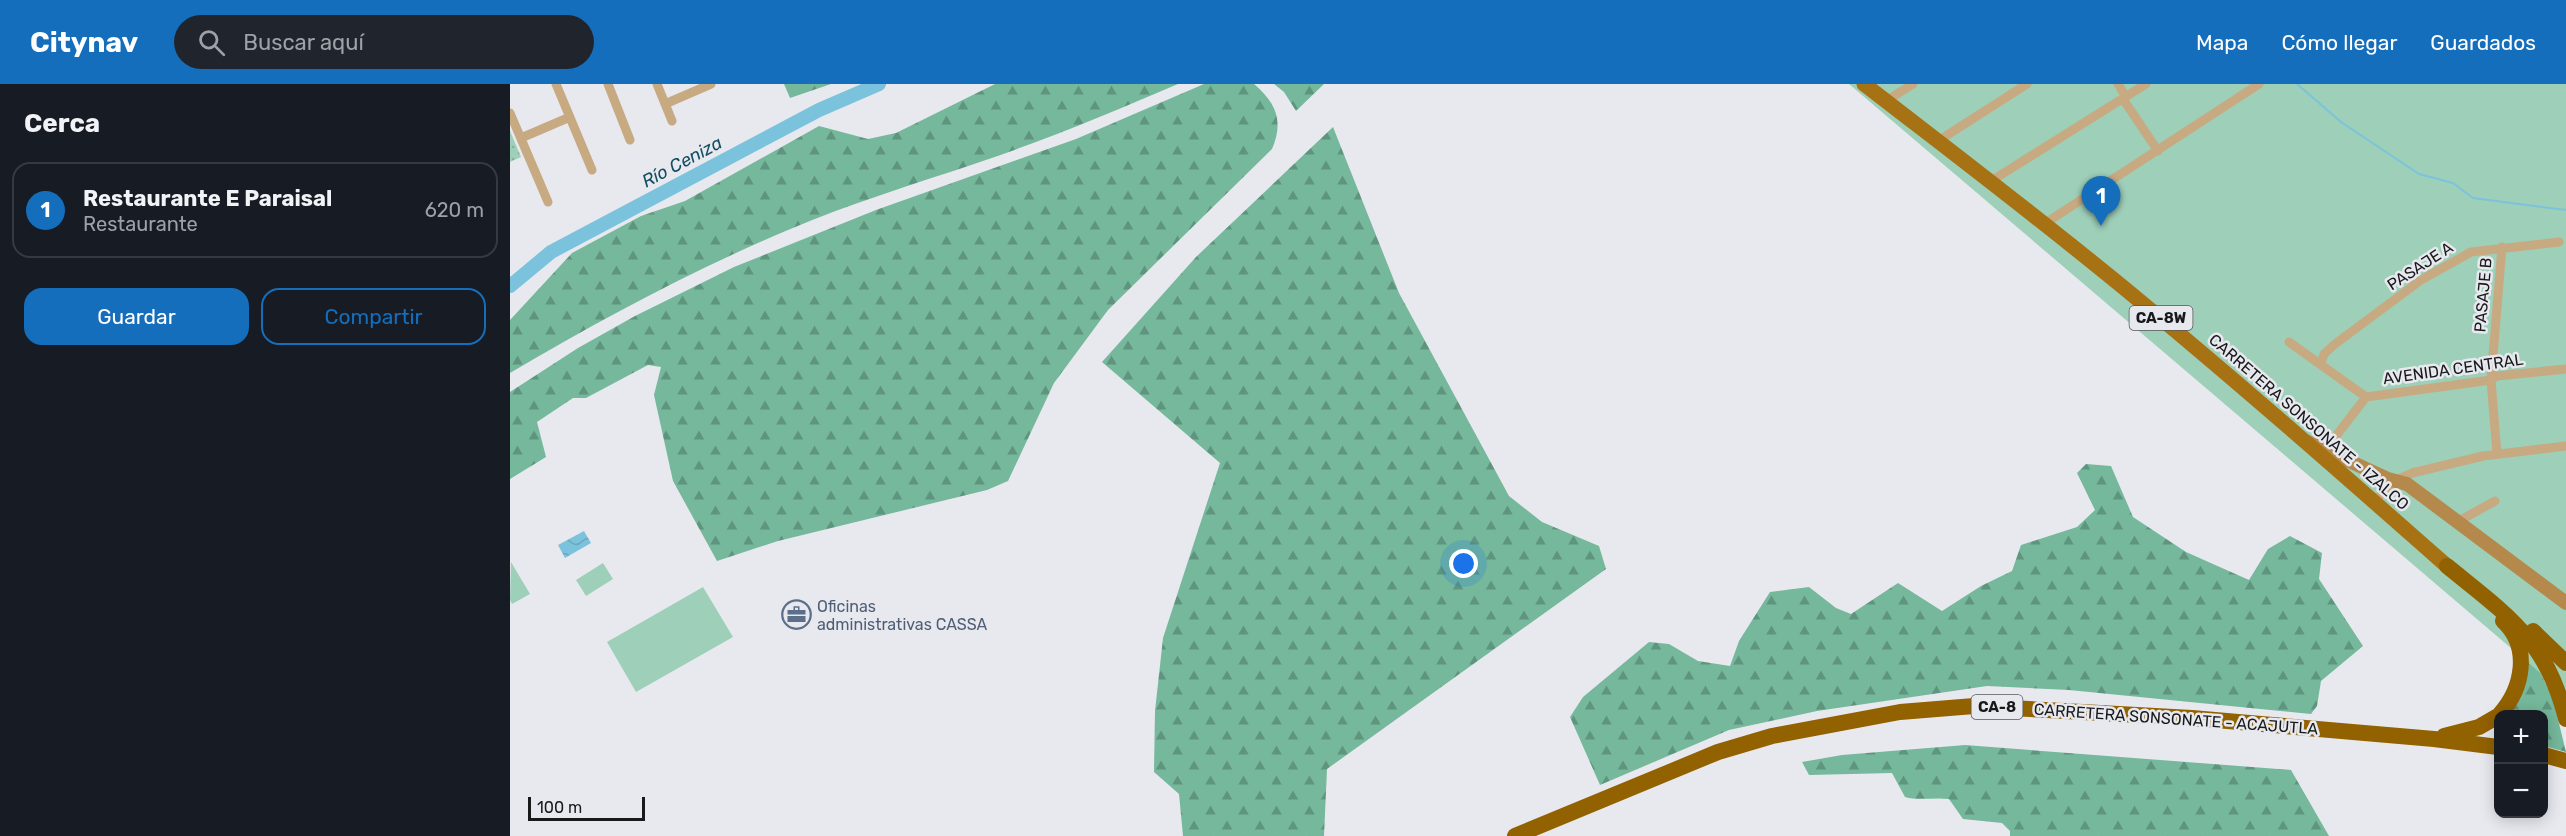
<!DOCTYPE html>
<html lang="es">
<meta charset="utf-8">
<style>
body{margin:0;font-family:Rubik,sans-serif;background:#20242c;color:#f1f3f6}
.controls{position:absolute;right:18px;bottom:18px;display:grid;overflow:hidden;border-radius:12px;box-shadow:0 3px 15px #0003}
.controls button{width:54px;height:54px;display:grid;place-items:center;padding:0;border:0;border-bottom:2px solid #363941;background:#171b24;color:#f1f3f6;font:30px sans-serif}
.scale{position:absolute;left:18px;bottom:15px;width:117px;box-sizing:border-box;padding-left:6px;border:3px solid #18191b;border-top:0;font-size:16px;line-height:21px;white-space:nowrap;color:#18191b;-webkit-text-stroke:4px #e8e9ef;paint-order:stroke}
.you{position:absolute;left:954px;top:480px;width:21px;height:21px;margin:-15px;border:4px solid #fff;border-radius:50%;background:#1a73e8;box-shadow:0 0 0 9px #1a73e833}
.badge{display:grid;place-items:center;width:39px;height:39px;border-radius:50%;background:#146ebc;color:#fff;font-size:20px;font-weight:700}
.pin{position:absolute;translate:-50% -50px;filter:drop-shadow(0 2px 3px #0008)}
.pin::after{content:'';position:absolute;top:32px;width:21px;height:18px;background:inherit;clip-path:polygon(0 0,100% 0,50% 100%)}
.list{margin:0;padding:0;list-style:none}
h2{display:flex;justify-content:space-between;align-items:center;height:78px;margin:0;padding:0 24px;font-size:26px}
h2 small{font-size:20px;font-weight:400;color:#9ea1a6}
.list li{display:grid;grid-template-columns:39px 1fr auto;gap:18px;align-items:center;box-sizing:border-box;height:96px;margin:0 12px 12px;padding:0 12px;border:2px solid #363941;border-radius:18px}
.list b{display:block;font-size:22px;white-space:nowrap}
.list p{margin:0;font-size:20px;white-space:nowrap;color:#9ea1a6}
.list em{font-size:20px;font-style:normal;color:#9ea1a6}
.actions{display:flex;gap:12px;padding:18px 24px}
.actions a{flex:1;padding:14px 0;border:2px solid #146ebc;border-radius:18px;text-align:center;font-size:21px;color:#146ebc}
.actions .main{background:#146ebc;color:#fff}
.icon{flex:none;width:33px;height:33px;fill:none;stroke:currentColor;stroke-width:2;stroke-linecap:round;stroke-linejoin:round}
.map{position:relative;flex:none;width:2056px;height:752px;overflow:hidden}
header{display:flex;align-items:center;gap:36px;box-sizing:border-box;height:84px;padding:0 30px;background:#146ebc;color:#fff}
header strong{font-size:28px}
nav{display:flex;gap:33px;margin-inline-start:auto;font-size:21px}
.search{width:420px;height:54px;background:#20242c;display:flex;align-items:center;gap:15px;box-sizing:border-box;padding:0 21px;border-radius:33px;color:#9ea1a6;font-size:22px}
main{display:flex}
aside{flex:1;background:#171b24}
.map>svg:first-child{display:block}
</style>
<header>
<strong>Citynav</strong>
<div class="search"><svg class="icon" aria-label="search" viewBox="0 0 24 24"><circle cx="10" cy="10" r="6"/><path d="M15 15l6 6"/></svg>Buscar aquí</div>
<nav><a>Mapa</a><a>Cómo llegar</a><a>Guardados</a></nav>
</header>
<main>
<aside>
<h2>Cerca<small></small></h2>
<ul class="list">
<li><span class="badge">1</span><div><b>Restaurante E Paraisal</b><p>Restaurante</p></div><em>620 m</em></li>
</ul>
<div class="actions"><a class="main">Guardar</a><a>Compartir</a></div>
</aside>
<div class="map">
<svg width="2056" height="752" viewBox="0 0 2056 752">
<defs>
<pattern id="grass-dots" width="8" height="8" patternUnits="userSpaceOnUse" patternTransform="scale(1.5)"><rect width="8" height="8" fill="#9ecfb8"/><path d="M2 2h.1M6 6h.1" fill="none" stroke="#87b19e" stroke-width="1.8" stroke-linecap="round"/></pattern>
<pattern id="forest-firs" width="22" height="20" patternUnits="userSpaceOnUse" patternTransform="scale(1.5)"><rect width="22" height="20" fill="#75b89b"/><path d="M5 1l3.5 6h-7zM16 11l3.5 6h-7z" fill="#5f957e"/></pattern>
<pattern id="water-waves" width="16" height="10" patternUnits="userSpaceOnUse" patternTransform="scale(1.5)"><rect width="16" height="10" fill="#7bc3dd"/><path d="M0 5q4-4 8 0t8 0" fill="none" stroke="#6aa7bd"/></pattern>
</defs>
<rect width="100%" height="100%" fill="#e8e9ef"/>
<path fill="url(#grass-dots)" d="M0,47L11,73L0,78Z"/>
<path fill="url(#forest-firs)" d="M274,0H321L280,14Z
M485,0H668C603,28 538,55 470,78C405,100 341,119 278,146C181,187 90,236 0,289V236L62,169L131,132L175,117L309,42L358,55L386,49Z
M694,0H744C766,19 774,37 762,65L598,226L544,299L498,397L477,406L268,457L207,477L163,397L144,311L151,283L138,281L76,314H63L27,338L36,373L0,395V308L68,264L125,232L224,183L366,126L566,55Z
M764,0H814L786,27L774,8Z
M823,43L889,209L999,412L1032,438L1089,462L1096,485L817,685L814,752H673L669,710L644,688L645,627L653,554L710,379L592,278L686,173Z
M1576,380L1601,382L1623,433L1676,468L1739,496L1758,465L1780,452L1812,469L1809,495L1853,562L1811,597L1807,622L1801,630L1559,606L1477,602L1307,627L1219,646L1090,701L1060,633L1073,613L1139,558L1159,560L1188,577L1220,582L1229,557L1260,508L1299,503L1326,524L1341,530L1388,499L1432,527L1471,502L1502,487L1511,461L1567,443L1585,426L1567,389Z
M2016,574L2024,575L2043,615L2056,668L2034,662V630H1998Z
M1455,661L1781,686L1819,752H1500V747L1492,739L1453,735L1439,715C1424,713 1409,717 1395,713L1382,689L1299,691L1292,678L1332,671Z"/>
<path fill="#9ecfb8" d="M1339,0H2056V613L2055,610Z
M1,478L20,510L2,520L0,516Z
M93,479L103,495L76,512L66,496Z
M193,503L223,553L126,608L97,558Z"/>
<path fill="url(#water-waves)" d="M74,447L81,459L55,474L48,461Z"/>
<g fill="none" stroke-linecap="round" stroke-linejoin="round">
<path stroke="#7bc3dd" stroke-width="2" d="M1787,0L1831,38L1909,90L1943,99L1963,114L2056,126"/>
<path stroke="#7bc3dd" stroke-width="14" d="M0,202L41,168L309,26L369,0"/>
<path stroke="#c7aa82" stroke-width="9" d="M46,0L82,86
M98,0L120,56
M147,0L162,37
M1608,0L1616,13
M1613,15L1648,67
M1376,17L1403,0
M155,20L201,0
M0,29L38,118
M11,54L60,33
M1428,57L1517,0
M1481,97L1636,0
M1534,140L1749,0
M1779,258L1856,313L1981,296L1987,292L2056,285
M1811,280L1814,270L1825,260L1911,196L1961,168L2049,158
M1816,365L1856,313
M1987,370L1981,296L1992,163
M1864,418L1884,397L1902,389L1973,372L2056,362
M1947,438L1985,417"/>
<path stroke="#b5894b" stroke-width="14" d="M1798,358L1878,395L1897,400L2056,519"/>
<path stroke="#a77213" stroke-width="15" d="M1354,0C1447,72 1541,143 1631,218C1735,304 1836,393 1937,482"/>
<path stroke="#926100" stroke-width="16" d="M1937,482C1996,530 2037,556 2056,635
M2023,547L2056,579
M1990,630C2013,604 2021,563 1993,537
M1934,652L1969,643L1988,632
M2034,671L2056,677
M1005,752L1208,668L1262,652L1390,628L1464,622L1682,634L1924,655L1988,663"/>
</g>
<defs>
<symbol id="office-ring" viewBox="-11 -11 22 22"><circle r="9.5" fill="#e8e9ef" stroke="#5c6f8a" stroke-width="1.5"/><path d="M-6-3h4V-5.5h4V-3h4V5H-6ZM-1-4.5V-3h2v-1.5ZM-6 0V1H6V0Z" fill="#5c6f8a"/></symbol>
</defs>
<g fill-rule="evenodd">
<use href="#office-ring" x="270" y="514" width="33" height="33"/>
</g>
<g text-anchor="middle" dominant-baseline="central" stroke-width="5" stroke-linejoin="round" paint-order="stroke">
<g fill="#e8e9ef" stroke="#56575b" stroke-width="1.5">
<rect x="1619.5" y="222" width="63" height="24" rx="4.5"/>
<rect x="1461.5" y="611" width="51" height="24" rx="4.5"/>
</g>
<g font-size="15" font-weight="bold" fill="#18191b">
<text x="1651" y="234">CA-8W</text>
<text x="1487" y="623">CA-8</text>
</g>
<g font-size="16" fill="#18191b" stroke="#e8e9ef">
<text transform="translate(1910 182) rotate(-33)">PASAJE A</text>
<text transform="translate(1973 211) rotate(-85)">PASAJE B</text>
<text transform="translate(1943 285) rotate(-8)">AVENIDA CENTRAL</text>
<text transform="translate(1799 338) rotate(41)">CARRETERA SONSONATE - IZALCO</text>
<text transform="translate(1666 635) rotate(4)">CARRETERA SONSONATE - ACAJUTLA</text>
</g>
<g font-size="16" fill="#4e5e75" stroke="#e8e9ef" text-anchor="start">
<text x="307" y="522">Oficinas<tspan x="307" dy="18">administrativas CASSA</tspan></text>
</g>
<g font-size="18" font-style="italic" fill="#134f62" stroke="#e8e9ef">
<text transform="translate(172 78) rotate(-28)">Río Ceniza</text>
</g>
</g>
</svg>
<div class="controls">
<button>+</button>
<button>−</button>
</div>
<div class="scale">100 m</div>
<div class="you"></div>
<div class="pin badge" style="left:1591px;top:142px">1</div>
</div>
</main>
